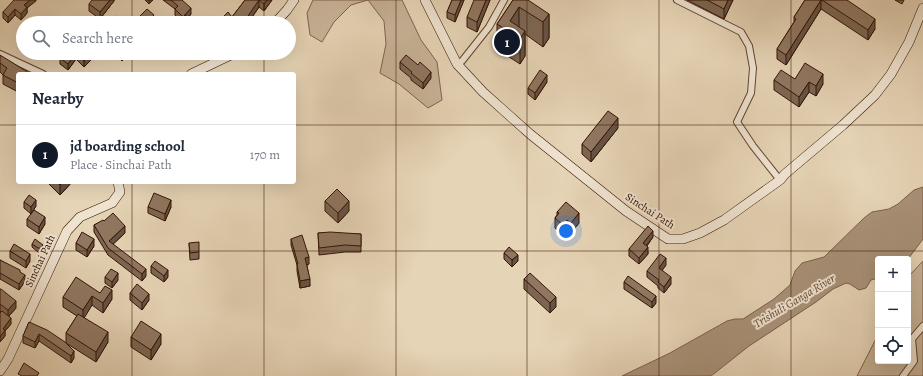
<!DOCTYPE html>
<meta charset="utf-8">
<style>
body{margin:0;font-family:Alegreya,serif;background:#f6f6f7;color:#1f2937}
.controls{position:absolute;right:12px;bottom:12px;display:grid;overflow:hidden;border-radius:4px;box-shadow:0 4px 16px #0002}
.controls button{width:36px;height:36px;display:grid;place-items:center;padding:0;border:0;border-bottom:1px solid #e0e1e3;background:#fff;color:#1f2937;font:20px sans-serif}
.you{position:absolute;left:566px;top:231px;width:14px;height:14px;margin:-10px;border:3px solid #fff;border-radius:50%;background:#1a73e8;box-shadow:0 0 0 6px #1a73e833}
.badge{display:grid;place-items:center;width:26px;height:26px;border-radius:50%;background:#111827;color:#fff;font-size:13px;font-weight:700}
.pin{position:absolute;translate:-50% -50%;border:2px solid #fff;box-shadow:0 1px 4px #0006}
.list{margin:0;padding:0;list-style:none}
h2{display:flex;justify-content:space-between;align-items:center;height:52px;margin:0;padding:0 16px;font-size:17px}
h2 small{font-size:13px;font-weight:400;color:#747a83}
.list li{display:grid;grid-template-columns:26px 1fr auto;gap:12px;align-items:center;box-sizing:border-box;height:60px;padding:0 16px;border-top:1px solid #e0e1e3}
.list b{display:block;font-size:15px;white-space:nowrap}
.list p{margin:0;font-size:13px;white-space:nowrap;color:#747a83}
.list em{font-size:13px;font-style:normal;color:#747a83}
.icon{flex:none;width:22px;height:22px;fill:none;stroke:currentColor;stroke-width:2;stroke-linecap:round;stroke-linejoin:round}
.map{position:relative;flex:none;width:923px;height:376px;overflow:hidden}
.search{position:absolute;background:#fff;box-shadow:0 4px 16px #0002;left:16px;top:16px;width:280px;height:44px;display:flex;align-items:center;gap:10px;box-sizing:border-box;padding:0 14px;border-radius:22px;color:#747a83;font-size:15px}
.panel{position:absolute;background:#fff;box-shadow:0 4px 16px #0002;left:16px;top:72px;width:280px;height:112px;border-radius:4px}
.map>svg:first-child{display:block}
</style>
<div class="map">
<svg width="923" height="376" viewBox="0 0 923 376">
<rect width="100%" height="100%" fill="#e6d4b6"/>
<filter id="stains"><feTurbulence type="fractalNoise" baseFrequency=".005" numOctaves="4"/><feColorMatrix values="0 0 0 0 .2 0 0 0 0 .09 0 0 0 0 .02 0 0 0 .5 -.17"/></filter>
<radialGradient id="worn" r=".72"><stop offset=".6" stop-color="#630" stop-opacity="0"/><stop offset="1" stop-color="#630" stop-opacity=".3"/></radialGradient>
<path fill="#c8b398" stroke="#7e634e" d="M313,0H402L421,40L437,62L442,100L428,108L399,84L380,73L386,44L384,21L368,0L351,5L334,22L322,42L310,35L307,13Z
M923,261V376H857L878,335V361H908V277Z"/>
<path fill="#a99279" stroke="#7a5f4a" d="M923,187V239L908,259H878V278L871,280L866,288L859,290L850,284L846,283L833,289L816,302L749,346L711,376H622L670,353L727,321L735,319H743L774,299L790,285L795,271L802,263L824,257L864,218L872,212L889,209L898,204L914,190Z"/>
<g fill="none" stroke-linecap="round" stroke-linejoin="round">
<defs>
<path id="street" d="M677,0L741,32L749,46L753,68L751,93L737,122L753,146L780,180
M0,54L43,74
M457,64L462,61L489,27L504,0
M903,376L914,361L912,339L923,326"/>
<path id="secondary" d="M425,0L457,64L483,92L530,134L626,211L668,239H683L700,233L724,220L780,180L785,174L843,125L875,95L891,74L909,42L923,8
M275,23L287,10L294,0
M191,74L235,53
M0,371L8,359L67,231L80,217L112,203L120,192L118,182"/>
</defs>
<use href="#street" stroke="#604330" stroke-width="8"/>
<use href="#secondary" stroke="#331304" stroke-width="10"/>
<use href="#street" stroke="#efe3d0" stroke-width="6"/>
<use href="#secondary" stroke="#efe3d0" stroke-width="9"/>
</g>
<path fill="#7c6653" stroke="#331304" d="M36,0L27,8V13L21,20L15,15L8,23L3,18V12Z
M114,0V1L100,19L89,11V4Z
M145,0H153L149,4Z
M163,0H182L191,14L188,18L180,21L175,15V9Z
M245,0H272L264,11L259,7L248,23H222V18L232,17Z
M452,0H464L455,22L447,18V12Z
M490,0L477,32L467,27V17Z
M513,0L549,14V38L543,47L525,34V56L520,64L497,49V24Z
M687,0H733L724,19Z
M805,0H847L875,29L868,40L821,9L786,65L777,59V49L794,22V17Z
M895,0H904L902,4Z
M57,53H98L84,67L76,59L68,70L60,64V58L61,56Z
M115,53H127V56L122,61Z
M0,55L18,74V92L3,84V75L0,72Z
M400,62L431,78L423,89L411,80V78L400,69Z
M795,79L823,84L816,96L809,92L799,107L774,90V80Z
M547,82L535,100L528,94V88Z
M618,128L591,162L582,154V144Z
M47,182H72L60,195Z
M325,201L349,211L338,223L325,211Z
M24,202L36,206L31,214L24,208Z
M148,207H171L165,221L148,213Z
M557,212L579,223L571,233L567,230L563,235L555,228V218L557,215Z
M27,219L45,224L39,234L27,226Z
M104,221L125,233L113,244L146,276L142,281L108,255L94,232V225Z
M318,233L361,234V252H345L319,255Z
M653,237L647,246L648,254L639,264L629,256V249Z
M291,239L309,264L307,265L310,286L300,288L297,271V265L291,245Z
M76,243L94,246L87,257L76,250Z
M189,243L199,252V259L190,260Z
M32,244L43,248L40,252H38L32,247Z
M10,251L30,261L26,268L10,258Z
M504,253L518,261L512,267L504,259Z
M0,260L20,272L25,281L19,290L0,279Z
M666,265L662,270L671,284L664,293L658,288V286L647,277V271Z
M151,266L168,277L164,282L151,273Z
M105,277L118,280L112,288L105,283Z
M524,279L556,307L550,313L524,289Z
M624,282L656,303L652,308L624,289Z
M0,289L16,308L9,316L11,324L5,331V336L0,342V313L1,312L0,311Z
M100,293L112,299L103,313L92,305L84,317L108,342L96,362L66,343V333L77,316L63,307V297Z
M130,293L149,300L142,310L130,300Z
M29,322L74,358L71,363L39,341L35,348L23,343V336Z
M131,337L161,344L151,360L131,347Z"/>
<path fill="#655344" stroke="#331304" d="M30,0H36V1L27,8V13L21,20V14L24,5Z
M110,0H114V1L100,19V12Z
M149,0H153L149,4Z
M259,0V7L248,23H241Z
M267,0H272L264,11V4Z
M461,0H464L455,22V15Z
M486,0H490L477,32V22Z
M728,0H733L724,19V9Z
M821,0V9L786,65V55Z
M519,7V31L510,21Z
M191,8V14L183,23V17Z
M15,9V15L8,23V17Z
M549,14V38L543,47V22Z
M875,19V29L868,40V30Z
M525,31V56L520,64V39Z
M76,53V59L68,70V64Z
M92,53H98L84,67V61Z
M125,53H127V56L122,61V55Z
M431,72V78L423,89V83Z
M823,74V84L816,96V86Z
M547,75V82L535,100V93Z
M809,82V92L799,107V97Z
M618,118V128L591,162V152Z
M63,182H72L60,195V185Z
M36,200V206L31,214V207Z
M171,200V207L165,221V214Z
M349,201V211L338,223V213Z
M579,213V223L571,233V223Z
M45,217V224L39,234V227Z
M567,220V230L563,235V225Z
M125,226V233L109,248V241Z
M653,231V237L643,250V243Z
M94,239V246L87,257V250Z
M43,245V248L40,252V248Z
M648,247V254L639,264V258Z
M30,254V261L26,268V261Z
M518,255V261L512,267V260Z
M309,257V264L305,265V258Z
M666,258V265L659,275V268Z
M146,269V276L142,281V274Z
M168,270V277L164,282V276Z
M118,273V280L112,288V282Z
M25,275V281L19,290V284Z
M671,277V284L664,293V287Z
M310,279V286L300,288V281Z
M112,290V299L103,313V303Z
M149,294V300L142,310V303Z
M92,296V305L83,320V310Z
M656,296V303L652,308V302Z
M556,297V307L550,313V303Z
M16,301V308L8,317V310Z
M11,318V324L5,331V336L0,342V337L3,329Z
M108,332V342L96,362V352Z
M39,334V341L35,348V342Z
M161,334V344L151,360V350Z
M74,351V358L71,363V356Z"/>
<path fill="#907761" stroke="#331304" d="M14,0H30L24,5L27,7L21,14L15,9L8,17L3,12Z
M92,0H110L100,12L89,4Z
M171,0H182L191,8L183,17L175,9L178,6Z
M245,0H267L264,4L259,0L248,16L241,23H225L226,22L222,18L228,12L232,17Z
M452,0H461L455,15L447,12Z
M474,0H486L477,22L467,17Z
M513,0H528L549,14L543,22L519,7L510,21L525,31L520,39L497,24Z
M707,0H728L724,9Z
M805,0H821L786,55L777,49L796,19L794,17Z
M822,0H847L875,19L868,30Z
M147,9L154,15L153,16L161,23H133Z
M185,15L195,23H178Z
M116,16L125,23H110Z
M64,53H76L68,64L60,58Z
M76,53H92L84,61Z
M0,55L31,74H18V83L3,75L7,68L0,63Z
M406,55L418,65L420,62L431,72L423,83L411,73L412,72L400,62Z
M805,63L823,74L816,86L809,82L799,97L774,80L781,70L795,79Z
M540,70L547,75L535,93L528,88Z
M608,111L618,118L591,152L582,144Z
M57,182H63L60,185Z
M337,189L349,201L338,213L325,201Z
M154,193L171,200L165,214L148,207Z
M29,195L36,200L31,207L24,202Z
M566,202L579,213L571,223L567,220L563,225L555,218L559,213L557,212Z
M34,210L45,217L39,227L27,219Z
M113,213L125,226L109,241L146,269L142,274L108,248L94,225L103,220L104,221Z
M648,226L653,231L643,243L648,247L639,258L629,249Z
M82,232L94,239L87,250L76,243Z
M330,232L361,234V246L345,245L319,248L318,233Z
M302,235L309,257L305,258L310,279L300,281L297,264H298L291,239Z
M35,239L43,245L40,248H38L32,244Z
M199,242V252L190,253L189,243Z
M14,244L30,254L26,261L10,251Z
M509,247L518,255L512,260L504,253Z
M660,254L666,258L659,268L671,277L664,287L658,282L659,280L647,271Z
M0,260L20,270V272L25,275L19,284L0,273Z
M155,261L168,270L164,276L151,266Z
M111,269L118,273L112,282L105,277Z
M530,273L556,297L550,303L524,279Z
M628,276L656,296L652,302L624,282Z
M76,277L100,293L105,286L112,290L103,303L92,296L83,310L63,297Z
M137,284L149,294L142,303L130,293Z
M0,289H1L16,301L8,310L0,304Z
M2,311L11,318L3,329L5,330L0,337V313Z
M78,314L108,332L96,352L66,333Z
M141,321L161,334L151,350L131,337Z
M29,322L47,330L65,342L74,351L71,356L39,334L35,342L23,336Z
M24,363L39,373L37,376H22L18,374Z"/>
<path fill="none" stroke="#331304" stroke-width="1" stroke-opacity="0.55" d="M132,0V23M264,0V23M396,0V376M527,0V376M659,0V376M791,0V376M132,53V74M264,53V74M0,125H18M294,125H923M132,182V376M264,182V376M0,251H923"/>
<g text-anchor="middle" dominant-baseline="central" stroke-width="4" stroke-linejoin="round" paint-order="stroke">
<g font-size="11" fill="#331304" stroke="#efe3d0">
<text transform="translate(650 211) rotate(33)">Sinchai Path</text>
<text transform="translate(40 261) rotate(-65)">Sinchai Path</text>
</g>
<g font-size="12" font-style="italic" fill="#624633" stroke="#efe3d0">
<text transform="translate(794 301) rotate(-31)">Trishuli Ganga River</text>
</g>
</g>
<rect width="100%" height="100%" filter="url(#stains)"/>
<rect width="100%" height="100%" fill="url(#worn)"/>
</svg>
<div class="controls">
<button>+</button>
<button>−</button>
<button><svg class="icon" aria-label="locate" viewBox="0 0 24 24"><circle cx="12" cy="12" r="6"/><path d="M12 2v4M12 18v4M2 12h4M18 12h4"/></svg></button>
</div>
<div class="you"></div>
<div class="pin badge" style="left:507px;top:42px">1</div>
<div class="search"><svg class="icon" aria-label="search" viewBox="0 0 24 24"><circle cx="10" cy="10" r="6"/><path d="M15 15l6 6"/></svg>Search here</div>
<section class="panel">
<h2>Nearby<small></small></h2>
<ul class="list">
<li><span class="badge">1</span><div><b>jd boarding school</b><p>Place · Sinchai Path</p></div><em>170 m</em></li>
</ul>
</section>
</div>
